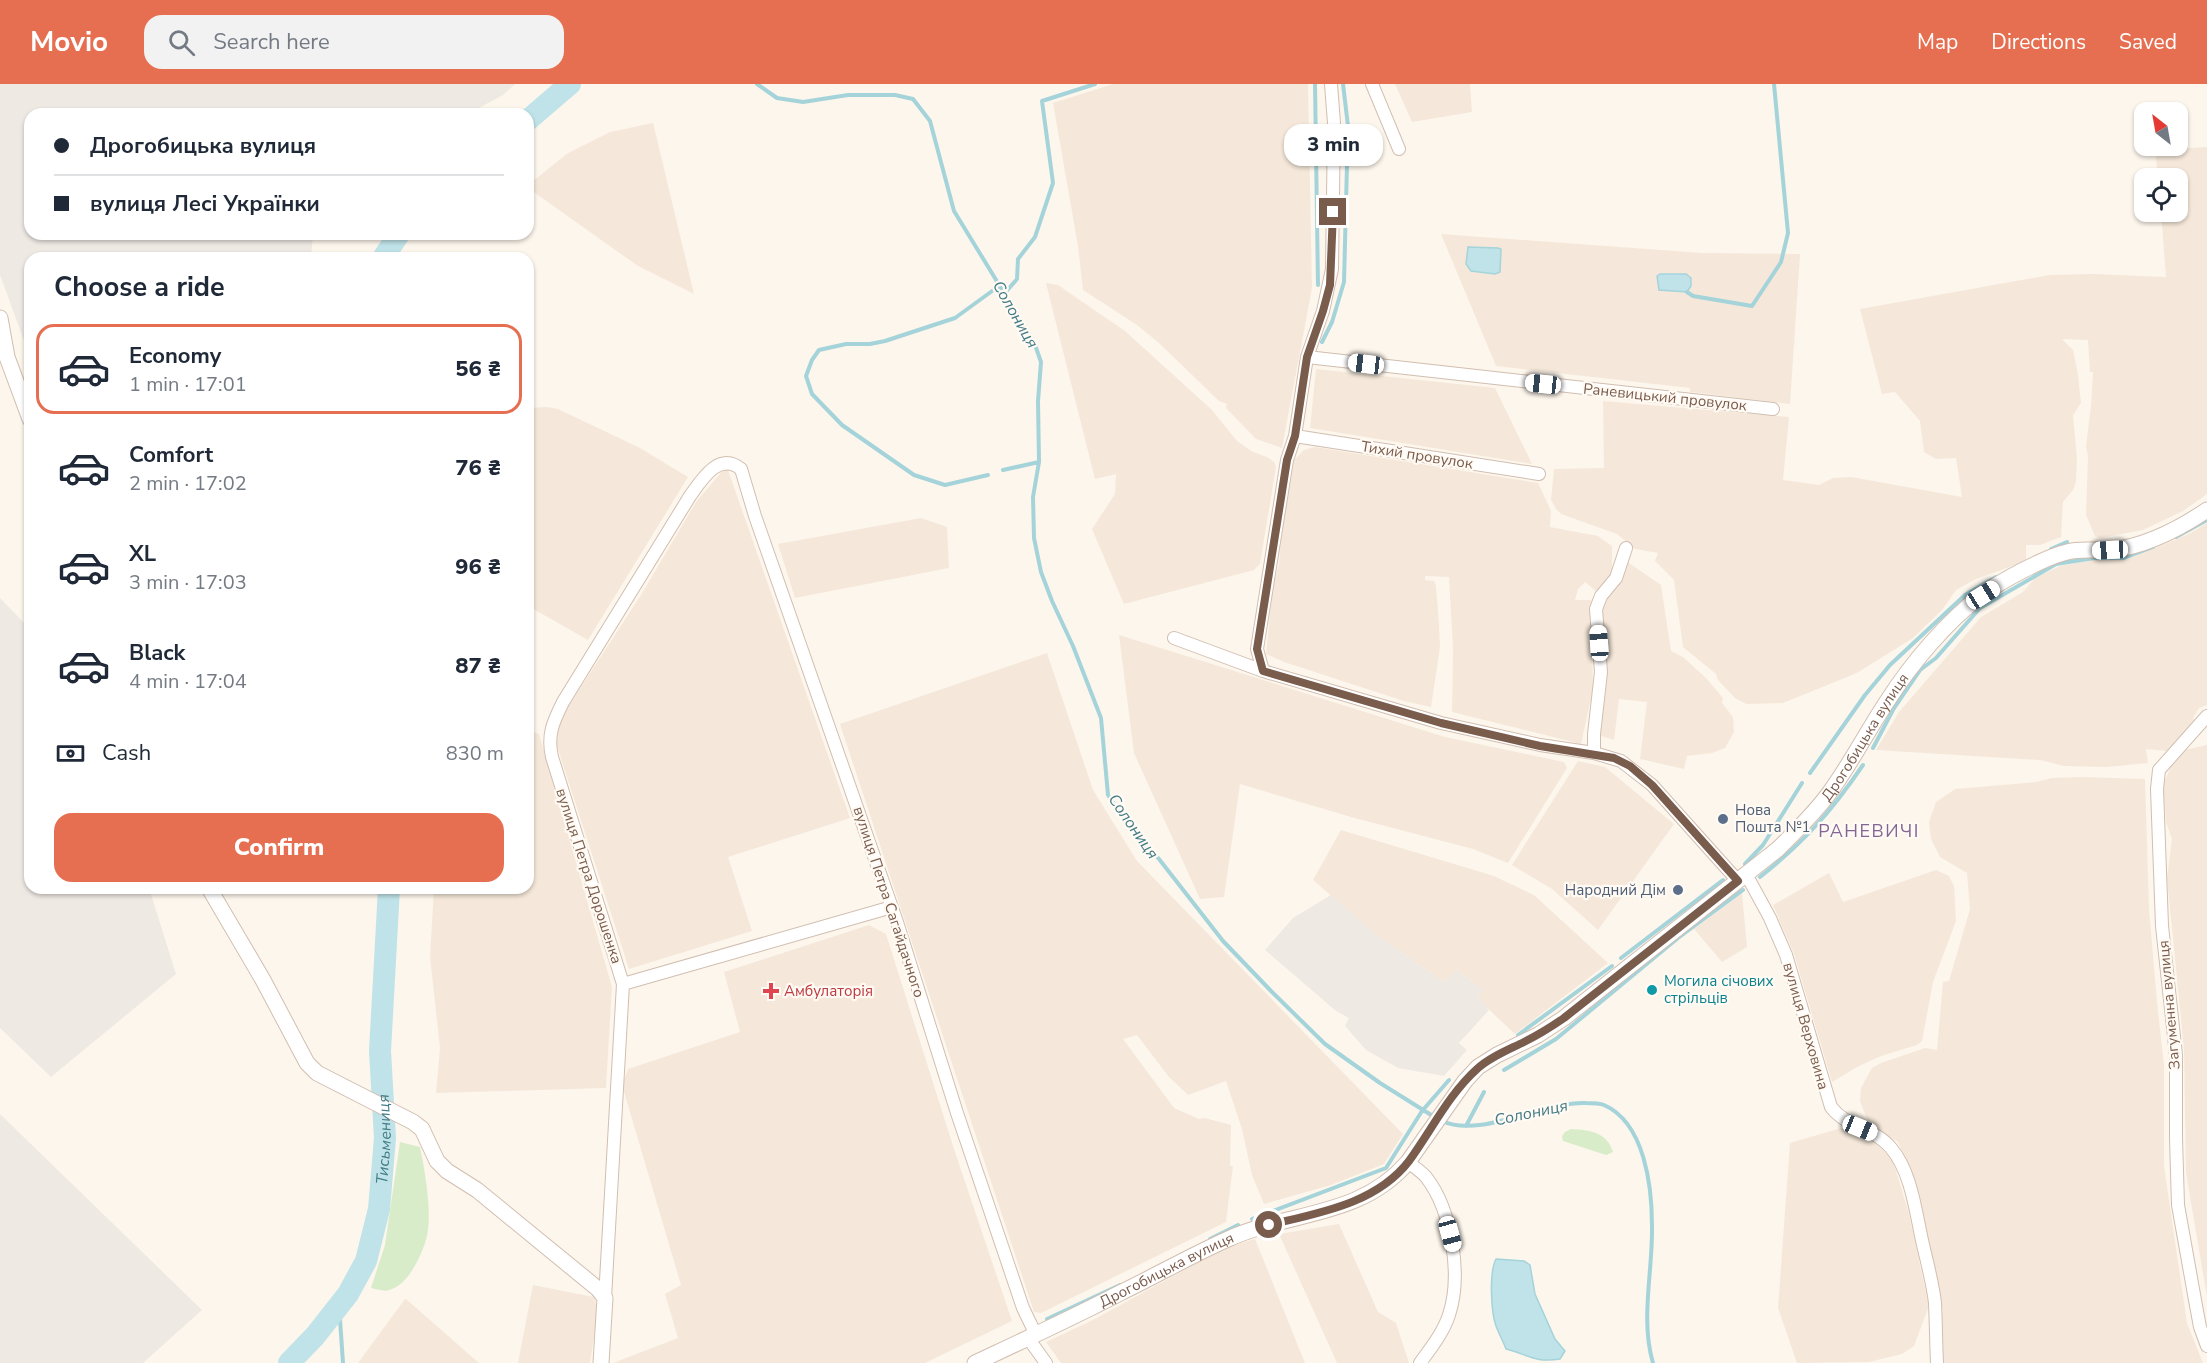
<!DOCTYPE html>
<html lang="en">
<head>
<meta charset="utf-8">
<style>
  body { margin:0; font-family:"Nunito Sans",sans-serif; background:#f2f2f3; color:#1f2937; height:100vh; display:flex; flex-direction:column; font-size:22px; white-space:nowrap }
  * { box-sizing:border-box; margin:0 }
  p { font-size:20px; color:#747a83 }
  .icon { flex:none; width:33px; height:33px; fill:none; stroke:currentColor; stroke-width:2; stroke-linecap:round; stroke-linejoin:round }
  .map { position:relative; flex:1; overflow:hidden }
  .sheet { position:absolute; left:24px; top:168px; width:510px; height:642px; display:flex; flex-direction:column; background:#fff; border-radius:18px; box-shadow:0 2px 4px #0004 }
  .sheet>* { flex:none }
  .top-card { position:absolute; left:24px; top:24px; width:510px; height:132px; border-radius:18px; box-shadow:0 2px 4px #0004; display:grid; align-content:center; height:132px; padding:0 30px; background:#fff }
  .needle { width:39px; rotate:329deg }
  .fabs { position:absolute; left:2134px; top:18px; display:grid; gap:12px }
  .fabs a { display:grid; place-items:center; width:54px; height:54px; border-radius:12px; background:#fff; box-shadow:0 2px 4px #0004; font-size:30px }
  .end { position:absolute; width:27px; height:27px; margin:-14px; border:8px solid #7a5c4d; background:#fff; box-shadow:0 0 0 3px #fff }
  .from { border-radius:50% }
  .bubble { position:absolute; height:42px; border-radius:18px; background:#fff; box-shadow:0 2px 4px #0004; font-size:20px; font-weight:800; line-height:42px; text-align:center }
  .car { position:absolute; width:18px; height:36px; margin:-18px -9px; border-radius:8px; box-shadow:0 0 4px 2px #0007; background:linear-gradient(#fff 24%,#345 0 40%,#fff 0 76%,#345 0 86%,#fff 0) }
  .top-card b { display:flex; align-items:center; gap:21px; height:57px; font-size:22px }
  .top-card b+b { border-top:2px solid #e0e1e3 }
  .top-card i { width:15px; height:15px; background:#1f2937 }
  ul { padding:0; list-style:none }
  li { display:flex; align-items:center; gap:18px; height:90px; margin:0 12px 9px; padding:0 18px; border:3px solid transparent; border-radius:18px }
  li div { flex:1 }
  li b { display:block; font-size:22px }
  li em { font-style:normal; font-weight:800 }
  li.on { border-color:#e76f51 }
  li>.icon { width:54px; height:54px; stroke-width:1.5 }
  h2 { padding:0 30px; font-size:27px; line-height:72px }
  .pay { display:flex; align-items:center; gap:15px; height:66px; padding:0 30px; font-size:22px }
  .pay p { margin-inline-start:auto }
  .cta { display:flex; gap:12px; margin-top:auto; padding:12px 30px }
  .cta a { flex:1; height:69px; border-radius:18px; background:#e76f51; color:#fff; font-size:24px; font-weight:800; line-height:69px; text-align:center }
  header { display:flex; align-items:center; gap:36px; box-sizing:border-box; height:84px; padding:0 30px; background:#e76f51; color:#fff }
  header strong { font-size:28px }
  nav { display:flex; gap:33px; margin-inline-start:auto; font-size:21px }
  .search { width:420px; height:54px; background:#f2f2f3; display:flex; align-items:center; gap:15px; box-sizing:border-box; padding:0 21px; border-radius:18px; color:#747a83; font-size:22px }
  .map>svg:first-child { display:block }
  .residential { fill:#f5e8da }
  .industrial { fill:#efe9e4 }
  .green { fill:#d8ecc9 }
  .water { fill:#bfe3e8; stroke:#a5d3da; stroke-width:1.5 }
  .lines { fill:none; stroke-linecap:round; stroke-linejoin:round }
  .stream { stroke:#a5d3da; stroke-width:4 }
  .river { stroke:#bfe3e8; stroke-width:22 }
  .minor-casing { stroke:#d1beb0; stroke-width:14 }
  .tertiary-casing { stroke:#d1beb0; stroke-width:17 }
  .minor { stroke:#fff; stroke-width:12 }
  .tertiary { stroke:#fff; stroke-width:15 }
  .route { stroke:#7a5c4d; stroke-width:8 }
  .service-dot { fill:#5c6f8a; stroke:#fffaf3; stroke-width:2 }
  .culture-dot { fill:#0f9aa8; stroke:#fffaf3; stroke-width:2 }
  .health-dot { fill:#e0444e; stroke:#fffaf3; stroke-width:2 }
  .labels { text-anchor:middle; stroke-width:4.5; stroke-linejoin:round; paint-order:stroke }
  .street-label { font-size:15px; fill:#7a5c4d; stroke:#fffaf3 }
  .service-label { font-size:15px; fill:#4e5e75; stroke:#fffaf3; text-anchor:start }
  .culture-label { font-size:15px; fill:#0d838f; stroke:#fffaf3; text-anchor:start }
  .health-label { font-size:15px; fill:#be3a42; stroke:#fffaf3; text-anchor:start }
  .water-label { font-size:16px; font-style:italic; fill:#437c86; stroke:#fffaf3 }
  .quarter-label { font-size:18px; letter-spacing:1.5px; fill:#846695; stroke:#fffaf3 }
</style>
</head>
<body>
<header>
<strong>Movio</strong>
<div class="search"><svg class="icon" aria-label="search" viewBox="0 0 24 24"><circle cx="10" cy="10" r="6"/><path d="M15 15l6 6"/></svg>Search here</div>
<nav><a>Map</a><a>Directions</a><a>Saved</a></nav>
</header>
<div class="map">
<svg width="2207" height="1279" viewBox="0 0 2207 1279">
  <rect width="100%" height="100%" fill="#fdf6ec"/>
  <path class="residential" d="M1113 0H1308L1312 204 1282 364 1256 355 1226 324 1227 320 1219 317 1159 259 1137 241 1083 206 1078 162 1053 19Z
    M1395 0H1470L1472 28 1412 38Z
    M653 39 655 47 694 210 638 182 528 104V101L568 69 610 48Z
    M2207 63V410L2183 427 2143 446 2100 454 2095 452 2086 431 2088 372 2086 362 2091 322 2093 288H2090L2088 256 2062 255 2073 266 2078 291 2081 319 2073 331 2077 375 2076 398 2073 406 2063 418 2061 453 2040 461H2026V477L1976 495 1956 506 1942 526 1913 554 1857 589 1783 619 1746 620 1735 614 1718 596 1716 590 1683 563 1674 496 1655 477 1658 469 1635 465 1617 450 1561 430 1556 425 1551 416 1554 385 1604 384 1603 317 1789 333 1783 396 1819 401 1833 394 1851 393 1962 413 1956 374 1936 375 1924 368 1920 337 1895 308 1882 310 1860 225 2050 191 2094 190 2166 193 2161 128H2178V94H2158L2155 66Z
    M1441 150 1702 169 1800 170 1790 320 1690 308V304L1496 282Z
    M1046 199 1058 201 1125 247 1212 326 1237 357 1253 368 1267 373 1274 378 1276 383 1260 480 1254 486 1124 520 1092 445 1115 410 1116 390 1095 395Z
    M1316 285 1495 304 1532 380 1310 344Z
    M547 323 558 325 640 364 688 393 588 556 528 522V324Z
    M1315 363 1538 399 1551 427 1550 443 1598 452 1612 462V493L1597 508 1585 498 1578 505 1575 516H1591L1593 605 1581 660 1452 628 1453 565 1449 493 1425 492V496L1434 497 1436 502 1439 540 1440 563 1431 623 1404 617 1284 578 1266 570 1273 501 1279 481 1282 438 1294 376 1304 366Z
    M724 385 728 386 850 734 728 773 752 847 629 885 555 656 556 647 560 635 641 511 696 418Z
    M921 434 947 443 949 484 795 514 778 460Z
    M2207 439V621L2199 624 2193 634 2195 637 2167 667 2146 665 2148 679 2107 683 2064 682 2040 676 1876 666 1899 628 1981 533 2023 508 2035 494 2060 482 2091 476H2126L2189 450Z
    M1626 477 1661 501 1671 567 1683 573 1706 594 1723 614 1722 619 1733 633 1734 648 1725 664 1712 669 1687 672 1684 685 1640 675 1647 618 1619 615 1614 656 1598 651 1606 570 1602 537 1603 520Z
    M1119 551 1445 653 1564 678 1567 684 1508 779 1473 765 1351 733 1240 700 1224 813 1200 815 1134 669Z
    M1047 569 1093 706 1137 777 1403 1050 1384 1080 1331 1101 1264 1120 1252 1091 1242 1045 1226 997 1188 1011 1169 993 1137 951 1123 955 1174 1024 1199 1035 1205 1034 1231 1041 1230 1082H1233L1226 1138 1041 1229 1034 1228 840 640Z
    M528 646 539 650 612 903 606 1004 436 1009 440 964 430 873 434 804H528Z
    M2207 661V1213L2186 1089 2184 966 2167 794 2172 755 2166 738 2163 701 2172 680 2184 666Z
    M1578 677 1605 683 1674 740 1598 846 1552 805 1512 781Z
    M2083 693 2145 695 2149 825 2157 918 2164 981V1082L2187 1239 2203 1279H1940L1939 1229 1943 1227 1916 1103 1898 1058 1872 1041 1867 1035 1860 1017 1861 1004 1872 984 1881 979 1925 964 1937 966 1943 898 1949 897 1970 825 1967 789 1940 773 1931 755 1929 738 1936 718 1955 705 2036 698 2052 694Z
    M1341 746 1494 792 1534 811 1608 879 1515 950 1482 919 1478 912 1483 906 1457 886 1444 898 1378 852 1313 796Z
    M1936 786 1949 792 1954 802 1956 837 1933 898 1922 957 1917 961 1881 972 1857 983 1832 998 1794 870 1773 821 1829 789 1843 818Z
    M1742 809 1747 863 1722 878 1694 845Z
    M869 841 886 850 954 1065 1012 1237 925 1279H613L678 1254 665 1210 681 1201 622 1001 628 985 740 948 724 888Z
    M1841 1044 1870 1052 1893 1077 1909 1130 1929 1222 1914 1262 1902 1270 1869 1278 1797 1279 1778 1224 1790 1059Z
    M1339 1140 1378 1228 1396 1239 1409 1279H1337L1279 1150Z
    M1255 1155 1305 1279H1061L1046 1258 1093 1236 1195 1180 1234 1161Z
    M533 1201 594 1213 598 1228 590 1279H518Z
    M405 1215H406L479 1279H358Z"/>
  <path class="industrial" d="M0 0H515L503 11 468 30H30V150H313L311 174H30V273L0 191Z
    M0 514 30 545V804H149L176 890 51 993 0 944Z
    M1331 811 1378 852 1444 898 1457 886 1483 906 1478 913 1489 926 1459 959 1467 966 1444 992 1398 984 1366 966 1345 942 1349 934 1336 927 1265 866 1293 834Z
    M0 1030 202 1226 143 1279H0Z"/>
  <path class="green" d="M1571 1045C1590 1046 1607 1048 1613 1068L1606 1071 1563 1057 1562 1052 1565 1048Z
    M400 1058 420 1063C425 1087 431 1122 428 1146 426 1164 409 1202 389 1206 384 1208 376 1205 371 1204L385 1161Z"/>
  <path class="water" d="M1468 163 1498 164 1501 165 1500 188 1495 190 1471 187 1466 180Z
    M1660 190H1686L1691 194V202L1687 208 1659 206 1657 192Z
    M1496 1175 1524 1177 1530 1181 1535 1210 1555 1255 1565 1267 1560 1275C1535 1279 1529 1271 1506 1265 1503 1257 1499 1250 1496 1242 1491 1228 1489 1188 1496 1175Z"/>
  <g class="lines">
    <path class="stream" d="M757 0 777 14 803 18 848 11H895L913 15 930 37 954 127 1034 258 1041 278 1038 317 1039 378 1033 413 1034 454 1041 488 1052 517 1073 562 1101 634 1108 711 1128 741 1159 775 1223 857 1272 908 1325 960 1380 999 1436 1034
      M1315 0 1318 201
      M1687 208 1693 212 1752 222 1781 178 1788 149 1774 0
      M1004 210 1017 195 1018 175 1035 153 1053 99 1042 17 1095 0
      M1322 258 1332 238 1344 198 1348 42 1343 0
      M1003 386 1039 378
      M988 391 945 401 914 391 842 341 812 310 806 292 812 276 819 266 846 260H870L885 257 955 234 999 202
      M2176 453 2207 436
      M2051 465 2067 458
      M1873 664 1894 624 1920 586 1936 574 1980 524 2056 480 2094 474H2124L2153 463
      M1810 689 1865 611 1890 581 1965 511 1996 493
      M1745 780 1763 761 1802 699
      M1760 793C1804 758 1831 728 1863 681
      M1621 874 1723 796
      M1518 951 1612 882
      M1504 986 1556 955 1678 854 1743 806
      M1442 1037C1480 1055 1545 1017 1586 1019 1592 1019 1599 1019 1604 1021 1645 1039 1652 1103 1652 1142 1653 1187 1640 1235 1653 1279
      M1466 1042 1484 1008
      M1252 1135 1386 1084 1422 1027 1449 996
      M1210 1155 1238 1141
      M339 1221 343 1279
      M1047 1235 1120 1201"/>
    <g class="river">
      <path d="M528 36 570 0"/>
      <path d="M383 174 399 150"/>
      <path id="s1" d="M289 1279 315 1252 348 1210 366 1177 379 1125 385 1054 380 967 389 804"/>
    </g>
    <g class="minor-casing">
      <path id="minor" d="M1372 0 1399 65
        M1307 273 1773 325
        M1295 352 1539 390
        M1174 554 1263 587 1441 639 1540 661 1594 669 1621 677 1652 701 1738 797
        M1263 587 1257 565 1287 376 1295 352 1307 273 1323 227 1332 185 1334 39 1331 0
        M2207 632 2159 686 2157 705 2162 842 2176 971V1054L2178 1121 2195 1216 2200 1243 2207 1262
        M1594 669V650L1601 588 1596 525 1601 512 1616 494 1626 464
        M1746 790 1770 834 1786 871 1831 1023C1847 1044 1875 1044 1891 1064 1913 1090 1916 1133 1924 1165 1928 1182 1933 1201 1935 1219 1936 1239 1936 1259 1937 1279
        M623 900 892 823
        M1408 1078C1414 1083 1421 1087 1426 1093 1452 1126 1462 1192 1449 1231 1443 1249 1431 1264 1420 1279
        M605 1214 623 900 552 673C547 651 553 638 563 618L690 412C702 395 719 367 741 385L755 432 897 838 957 1029 1023 1224 1036 1251
        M1028 1254 1046 1279"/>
    </g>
    <g class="tertiary-casing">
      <g id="tertiary">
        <path d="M0 234 7 273 30 335"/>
        <path d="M209 804 263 896 307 979 317 989 413 1038 422 1045 437 1077 447 1087 477 1106 598 1205 605 1214 601 1279"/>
        <path id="s2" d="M975 1279C1024 1256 1074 1233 1122 1208 1157 1191 1192 1171 1228 1155 1290 1127 1360 1134 1408 1078L1465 997 1478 983 1497 971 1538 951 1564 934 1778 765C1796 747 1815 729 1830 708 1851 679 1868 646 1888 616 1911 580 1947 537 1982 511 2001 497 2043 474 2067 468 2081 464 2096 467 2112 466 2146 462 2179 445 2207 426"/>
      </g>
    </g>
    <use href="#minor" class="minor"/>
    <use href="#tertiary" class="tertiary"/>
  </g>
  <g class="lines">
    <path class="route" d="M1269 1141C1318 1129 1376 1120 1409 1077 1431 1047 1449 1010 1477 985 1490 973 1508 966 1524 958 1538 951 1551 943 1564 934L1738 797 1652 701 1630 682 1614 674 1540 662 1441 639 1263 587 1257 565 1287 376 1295 352 1307 273 1323 227 1330 201 1333 128"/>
  </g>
  <g class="service-dot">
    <circle cx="1723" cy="735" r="6"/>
    <circle cx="1678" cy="806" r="6"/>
  </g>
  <circle class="culture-dot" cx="1652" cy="906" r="6"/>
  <path class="health-dot" d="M768 898h6v6h6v6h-6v6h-6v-6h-6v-6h6z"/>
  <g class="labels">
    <g class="street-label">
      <text transform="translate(1665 313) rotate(6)" y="5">Раневицький провулок</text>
      <text transform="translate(1417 371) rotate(9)" y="5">Тихий провулок</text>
      <text dy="5" stroke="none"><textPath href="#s2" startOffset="1113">Дрогобицька вулиця</textPath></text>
      <text transform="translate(589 792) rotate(72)" y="5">вулиця Петра Дорошенка</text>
      <text transform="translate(889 818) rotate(72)" y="5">вулиця Петра Сагайдачного</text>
      <text transform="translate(2169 921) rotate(-95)" y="5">Загуменна вулиця</text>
      <text transform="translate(1806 942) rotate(74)" y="5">вулиця Верховина</text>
      <text dy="5" stroke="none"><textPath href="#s2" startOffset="213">Дрогобицька вулиця</textPath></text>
    </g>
    <g class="service-label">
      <text x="1735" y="731">Нова<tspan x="1735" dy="17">Пошта №1</tspan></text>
      <text x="1666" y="811" text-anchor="end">Народний Дім</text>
    </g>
    <g class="culture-label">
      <text x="1664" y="902">Могила січових<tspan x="1664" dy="17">стрільців</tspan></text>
    </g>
    <g class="health-label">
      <text x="784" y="912">Амбулаторія</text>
    </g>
    <g class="water-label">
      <text transform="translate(1016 230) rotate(60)" y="6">Солониця</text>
      <text transform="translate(1134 742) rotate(55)" y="6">Солониця</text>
      <text transform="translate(1531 1028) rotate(-12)" y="6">Солониця</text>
      <text dy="6" stroke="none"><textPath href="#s1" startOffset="252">Тисьмениця</textPath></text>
    </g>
    <g class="quarter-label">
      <text x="1869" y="753">РАНЕВИЧІ</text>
    </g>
  </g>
</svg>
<div class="fabs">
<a><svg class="needle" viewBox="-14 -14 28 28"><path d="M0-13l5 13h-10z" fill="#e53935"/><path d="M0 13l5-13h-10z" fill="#747a83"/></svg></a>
<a><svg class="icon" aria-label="locate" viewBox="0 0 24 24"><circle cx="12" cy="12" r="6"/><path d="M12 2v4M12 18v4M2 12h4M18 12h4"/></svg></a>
</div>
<i class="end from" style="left:1269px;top:1141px"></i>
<i class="end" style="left:1333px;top:128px"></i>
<div class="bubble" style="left:1284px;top:40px;width:99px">3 min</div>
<i class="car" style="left:1366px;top:280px;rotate:277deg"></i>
<i class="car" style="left:1543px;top:300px;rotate:276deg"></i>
<i class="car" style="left:2110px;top:466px;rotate:267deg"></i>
<i class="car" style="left:1983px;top:511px;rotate:58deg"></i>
<i class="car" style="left:1599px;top:559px;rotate:356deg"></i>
<i class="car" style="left:1860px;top:1044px;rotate:112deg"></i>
<i class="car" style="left:1450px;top:1150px;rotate:165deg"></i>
<div class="top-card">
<b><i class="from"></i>Дрогобицька вулиця</b>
<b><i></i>вулиця Лесі Українки</b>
</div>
<section class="sheet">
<h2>Choose a ride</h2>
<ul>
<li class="on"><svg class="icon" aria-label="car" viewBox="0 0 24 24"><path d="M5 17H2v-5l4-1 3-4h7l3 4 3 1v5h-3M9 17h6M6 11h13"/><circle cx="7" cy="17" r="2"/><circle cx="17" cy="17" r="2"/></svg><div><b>Economy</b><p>1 min · 17:01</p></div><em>56 ₴</em></li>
<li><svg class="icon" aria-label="car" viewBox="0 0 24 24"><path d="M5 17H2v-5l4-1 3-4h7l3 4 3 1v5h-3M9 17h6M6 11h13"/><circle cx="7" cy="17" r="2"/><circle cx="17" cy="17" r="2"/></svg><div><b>Comfort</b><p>2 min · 17:02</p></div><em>76 ₴</em></li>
<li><svg class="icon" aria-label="car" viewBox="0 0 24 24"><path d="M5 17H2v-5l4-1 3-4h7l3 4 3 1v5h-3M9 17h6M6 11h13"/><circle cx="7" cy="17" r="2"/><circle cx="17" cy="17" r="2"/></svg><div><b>XL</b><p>3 min · 17:03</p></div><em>96 ₴</em></li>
<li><svg class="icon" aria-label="car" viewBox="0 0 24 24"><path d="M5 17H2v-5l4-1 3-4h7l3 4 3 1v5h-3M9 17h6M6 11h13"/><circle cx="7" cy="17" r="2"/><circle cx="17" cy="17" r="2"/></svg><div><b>Black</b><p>4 min · 17:04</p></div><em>87 ₴</em></li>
</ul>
<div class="pay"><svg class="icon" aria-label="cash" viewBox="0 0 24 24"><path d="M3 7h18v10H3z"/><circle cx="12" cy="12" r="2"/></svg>Cash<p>830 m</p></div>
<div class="cta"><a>Confirm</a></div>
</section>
</div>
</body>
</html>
